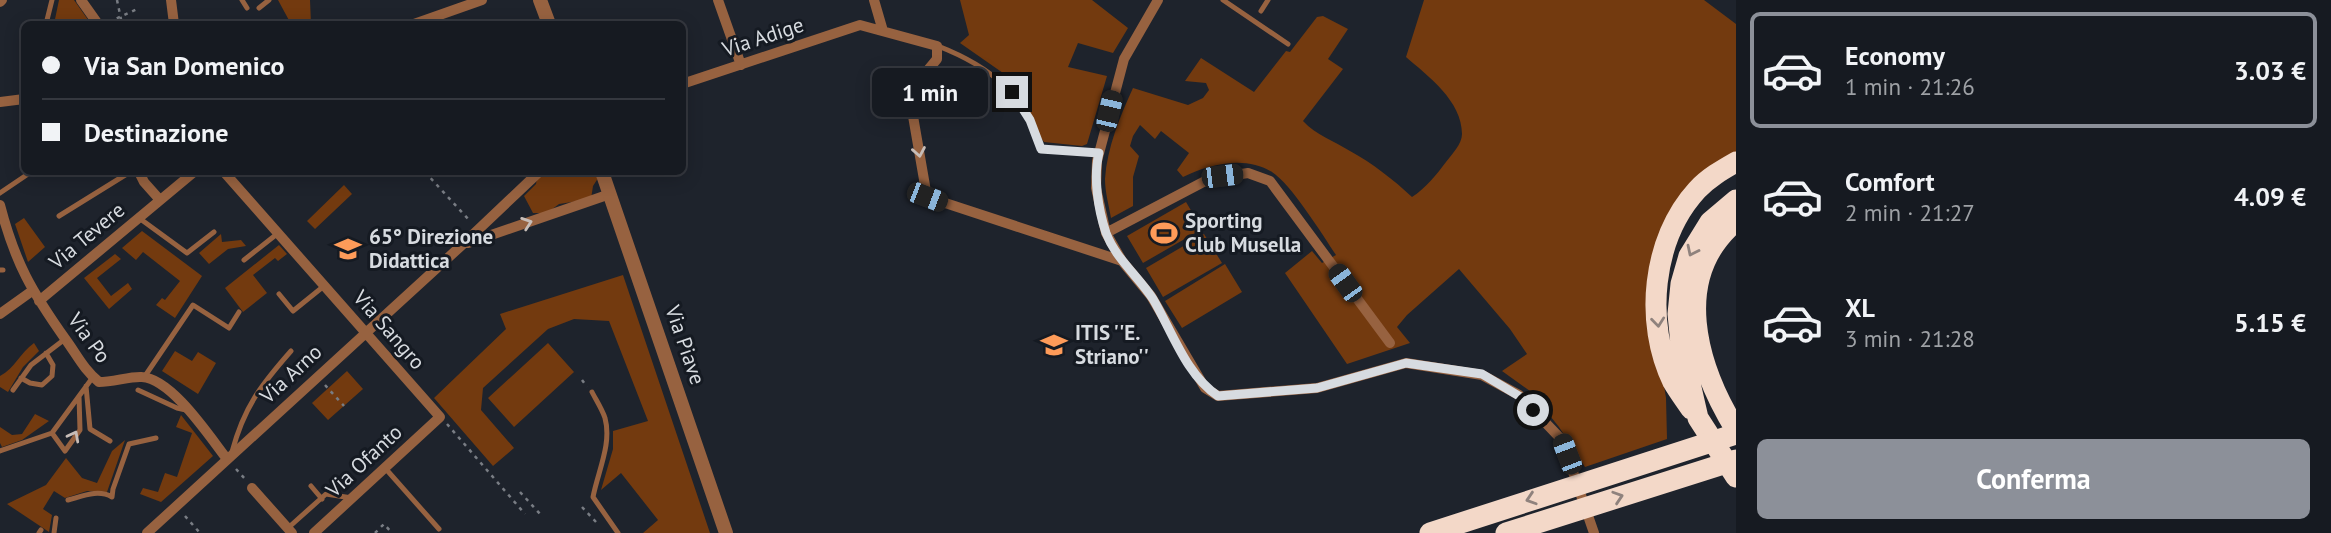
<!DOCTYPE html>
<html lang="it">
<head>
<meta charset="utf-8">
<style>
  body { margin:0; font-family:"PT Sans",sans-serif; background:#23272e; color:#f1f3f6; height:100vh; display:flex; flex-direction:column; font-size:26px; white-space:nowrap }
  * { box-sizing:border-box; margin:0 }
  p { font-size:23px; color:#9ea1a5 }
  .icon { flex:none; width:38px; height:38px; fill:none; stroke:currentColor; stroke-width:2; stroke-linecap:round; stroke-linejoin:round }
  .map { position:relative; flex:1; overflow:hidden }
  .panel { display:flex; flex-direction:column; background:#161a21; width:595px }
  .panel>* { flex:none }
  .hud { position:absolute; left:21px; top:21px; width:665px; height:154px; border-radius:10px; box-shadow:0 4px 18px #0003,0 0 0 2px #35383f; display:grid; align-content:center; height:154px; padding:0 21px; background:#161a21 }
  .end { position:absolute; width:32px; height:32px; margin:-16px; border:9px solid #d7dbe0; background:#111; box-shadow:0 0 0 4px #111 }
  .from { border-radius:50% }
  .bubble { position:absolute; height:49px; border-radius:10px; background:#161a21; box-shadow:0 4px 18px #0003,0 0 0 2px #35383f; font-size:23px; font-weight:700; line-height:49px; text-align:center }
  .car { position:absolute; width:21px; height:42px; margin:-21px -10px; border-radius:9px; box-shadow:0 0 5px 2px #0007; background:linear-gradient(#222 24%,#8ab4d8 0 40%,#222 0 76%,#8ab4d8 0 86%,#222 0) }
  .hud b { display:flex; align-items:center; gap:24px; height:66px; font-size:26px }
  .hud b+b { border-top:2px solid #35383f }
  .hud i { width:18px; height:18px; background:#f1f3f6 }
  ul { padding:12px 0 0; list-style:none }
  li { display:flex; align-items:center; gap:21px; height:116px; margin:0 14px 10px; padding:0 7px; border:4px solid transparent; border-radius:10px }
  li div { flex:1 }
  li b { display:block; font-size:26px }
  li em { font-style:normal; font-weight:700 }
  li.on { border-color:#8c9099 }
  li>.icon { width:63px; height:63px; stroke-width:1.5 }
  .action { display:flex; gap:14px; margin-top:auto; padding:14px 21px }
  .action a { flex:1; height:80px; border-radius:10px; background:#8c9099; color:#fff; font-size:28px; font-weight:700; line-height:80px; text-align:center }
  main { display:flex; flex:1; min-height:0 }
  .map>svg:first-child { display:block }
  .green { fill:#733a0f }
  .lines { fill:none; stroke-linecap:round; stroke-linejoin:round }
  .path { stroke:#797d84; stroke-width:2.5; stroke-dasharray:3.5 5; stroke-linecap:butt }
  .service { stroke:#976240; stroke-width:5 }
  .minor { stroke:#976240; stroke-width:10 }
  .tertiary { stroke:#976240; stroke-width:14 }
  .motorway { stroke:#f3d8c8; stroke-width:21 }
  .motorway-bridge { stroke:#f3d8c8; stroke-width:21 }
  .oneway { stroke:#c7bdb8 }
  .oneway2 { stroke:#8f827d }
  .route { stroke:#d7dbe0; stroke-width:9 }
  .labels { text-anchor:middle; stroke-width:6; stroke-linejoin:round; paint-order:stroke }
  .street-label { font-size:21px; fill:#d7dbe0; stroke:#151a22 }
  .poi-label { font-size:21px; font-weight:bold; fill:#d7dbe0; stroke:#151a22; text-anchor:start }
</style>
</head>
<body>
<main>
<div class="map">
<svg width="1736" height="533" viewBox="0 0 1736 533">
  <rect width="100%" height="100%" fill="#1e232c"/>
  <path class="green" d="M59 0H74L91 24H54Z
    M278 0H310L311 24H291Z
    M960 0H1092L1128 28 1113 53 1078 43 1068 67 1107 76 1087 144 1082 146 1044 142 1041 138 1018 92 1003 73 960 43 969 35Z
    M1424 0H1704L1736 24V157L1659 233 1662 373 1666 398 1667 439 1585 467 1559 427 1530 391 1502 371 1527 354 1510 329 1459 269 1407 315 1397 327 1410 343 1347 364 1285 273 1312 251 1322 263 1336 255C1322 234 1291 184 1272 172 1245 155 1209 164 1183 177L1177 170 1189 153 1161 131 1155 139 1140 125 1133 136 1130 146 1139 156 1133 177V206L1111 218C1109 206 1105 192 1105 179 1107 148 1120 116 1133 88L1188 105 1203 98 1209 90 1206 83 1185 81 1201 58 1254 92 1286 51 1290 52 1317 17 1323 16 1348 29 1328 59 1343 69 1303 121C1316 135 1334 141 1350 151 1372 163 1394 180 1412 197 1425 189 1437 174 1446 162 1452 154 1462 144 1462 134 1462 101 1428 76 1406 57Z
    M538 172H599L600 175 593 186 591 199 559 204 547 213H533L524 196 536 184Z
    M344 185 352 194 315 229 307 221Z
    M1186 202 1202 229 1143 263 1127 236Z
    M24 218 45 247 28 262 15 224Z
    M142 231 202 276 175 318 156 305 162 298 165 300 180 281 143 252 136 260 122 248Z
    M221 234 222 242 241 240 246 246 228 249 209 264 199 253Z
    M1204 234 1222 263 1163 297 1146 268Z
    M279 245 287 254 278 261 275 258 253 275 267 293 243 312 225 288Z
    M115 254 121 259 97 278 111 296 128 283 132 289 109 309 84 278Z
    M1225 264 1242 292 1182 328 1165 301Z
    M623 275 710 533H643L658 520 621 473 601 490 613 449V431L648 421 609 321 574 319 548 329 483 388 481 410 514 448 493 466 434 398 506 329 500 314Z
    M34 343 39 351 23 367 8 392 0 387V376C15 368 20 353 34 343Z
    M548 343 574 372 514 427 488 398Z
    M175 351 192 361 198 352 216 363 198 394 162 371Z
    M347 371 363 389 328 420 312 403Z
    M35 414 49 421 22 440 2 447 0 443V427L12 435 22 434Z
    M181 415 213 456 161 502 140 494 143 488 158 492 165 473 177 477 192 433 176 427Z
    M125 440 107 492 87 491 65 498 54 491 43 509 52 515 49 532 7 504 46 485 66 458 82 478 97 483 112 451Z"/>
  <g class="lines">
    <path class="path" d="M117 0 122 24
      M109 22 137 9
      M425 172 470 221
      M582 380 587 387
      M325 385 344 406
      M447 424 525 514
      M236 469 246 480
      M520 492 541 515
      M582 507 596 522
      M185 516 200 533
      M375 533 384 524 392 533"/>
    <path class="service" d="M242 0 247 8
      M1223 0 1288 44
      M259 8 269 0
      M1261 11 1268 0
      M46 24 52 0
      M938 46C994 68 1021 93 1041 149L1099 153
      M0 193 31 172
      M59 216 130 172
      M139 218 187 253 214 232
      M244 260 277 234
      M0 270H3
      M279 294 293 311 324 286
      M145 376 193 305 229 328 239 312
      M21 378 30 383 42 385 52 376 53 365 46 353
      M86 386 90 429 110 441
      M13 390 31 365 65 339
      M138 390 177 408 186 410
      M592 392C596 400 602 409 605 418 612 444 598 471 593 497L618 533
      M52 433 65 451 80 430 79 396
      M0 451 52 433 93 377
      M232 452C244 407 261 385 291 351
      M385 468 439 529
      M311 486 322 499
      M68 500C83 496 98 489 112 497L113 489 129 444 156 438
      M288 528 326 494 352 498
      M39 533 41 530
      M54 533 56 518"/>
    <path class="minor" d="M81 0 98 24
      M171 0 174 24
      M718 0 741 65
      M874 0 883 31
      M1158 0 1124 59 1097 161 1096 188 1106 233 1122 261 1151 296 1205 388 1218 396 1317 388 1406 363 1482 375 1519 395 1562 440 1594 533
      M0 2 2 0
      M414 24 482 0
      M682 84 860 25 937 46V59L909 93 927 197 1122 261
      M0 102 24 99
      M139 172 144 182 160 200
      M224 172 440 417 314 533
      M0 205C15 263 32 292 66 340 77 355 84 370 99 382 113 382 131 376 142 377 172 379 209 436 227 459
      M1106 233 1209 179 1248 173 1270 181 1390 343
      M468 243 610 194
      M39 301 194 172
      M0 314 32 291
      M252 488 292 533
      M147 533 462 245 539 172"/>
    <path class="tertiary" d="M540 0 549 24
      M602 172 726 533"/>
    <path class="motorway" d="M1736 200 1710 222 1689 256 1681 284 1678 314 1681 344 1698 418 1736 477
      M1736 221C1669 277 1697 367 1736 430
      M1691 409C1685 400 1678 391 1673 382 1644 323 1652 239 1697 190 1708 178 1722 170 1736 162"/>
    <path class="motorway-bridge" d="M1430 533 1736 434
      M1506 533 1736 460"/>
  </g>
  <defs><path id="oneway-chevron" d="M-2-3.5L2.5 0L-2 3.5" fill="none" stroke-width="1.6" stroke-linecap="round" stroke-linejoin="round" transform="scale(1.75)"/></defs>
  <g class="oneway">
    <use href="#oneway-chevron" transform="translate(919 152) rotate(80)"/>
    <use href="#oneway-chevron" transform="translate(527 223) rotate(-19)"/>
    <use href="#oneway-chevron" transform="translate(74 436) rotate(-62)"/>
  </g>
  <g class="oneway2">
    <use href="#oneway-chevron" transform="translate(1692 251) rotate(116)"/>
    <use href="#oneway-chevron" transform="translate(1658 322) rotate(84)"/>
    <use href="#oneway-chevron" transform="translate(1618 497) rotate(-18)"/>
    <use href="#oneway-chevron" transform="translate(1531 499) rotate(162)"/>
  </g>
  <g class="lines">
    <path class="route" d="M1012 92 1030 120 1041 149 1099 153C1093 177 1098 209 1106 233 1116 259 1138 276 1153 299 1172 331 1186 375 1218 396L1317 388 1406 363 1482 374 1519 396 1533 410"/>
  </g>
  <defs>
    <g id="stadium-bare" transform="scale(2.1)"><path d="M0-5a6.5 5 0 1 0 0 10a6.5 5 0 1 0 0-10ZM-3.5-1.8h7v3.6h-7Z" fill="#fe9b59" stroke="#151a22" stroke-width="2.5" paint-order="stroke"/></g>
    <g id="school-bare" transform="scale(2.1)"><path d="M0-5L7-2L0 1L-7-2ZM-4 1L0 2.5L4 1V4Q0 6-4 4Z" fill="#fe9b59" stroke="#151a22" stroke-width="2.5" paint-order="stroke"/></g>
  </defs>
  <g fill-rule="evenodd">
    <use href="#stadium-bare" x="1164" y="233"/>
    <use href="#school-bare" x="348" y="249"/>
    <use href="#school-bare" x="1054" y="345"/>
  </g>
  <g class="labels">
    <g class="street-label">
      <text transform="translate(763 37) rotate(-18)" y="7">Via Adige</text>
      <text transform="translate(87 236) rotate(-40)" y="7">Via Tevere</text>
      <text transform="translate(389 330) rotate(49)" y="7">Via Sangro</text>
      <text transform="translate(89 338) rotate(54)" y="7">Via Po</text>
      <text transform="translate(685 345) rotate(71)" y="7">Via Piave</text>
      <text transform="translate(291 374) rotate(-43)" y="7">Via Arno</text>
      <text transform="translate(364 461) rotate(-43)" y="7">Via Ofanto</text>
    </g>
    <g class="poi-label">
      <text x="1185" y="228">Sporting<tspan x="1185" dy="24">Club Musella</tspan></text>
      <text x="369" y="244">65° Direzione<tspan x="369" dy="24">Didattica</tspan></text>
      <text x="1075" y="340">ITIS ''E.<tspan x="1075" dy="24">Striano''</tspan></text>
    </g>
  </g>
</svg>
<i class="end from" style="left:1533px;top:410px"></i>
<i class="end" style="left:1012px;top:92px"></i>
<div class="bubble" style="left:872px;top:68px;width:116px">1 min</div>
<i class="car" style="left:1109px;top:111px;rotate:13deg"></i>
<i class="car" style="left:1222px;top:176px;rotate:83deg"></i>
<i class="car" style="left:927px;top:197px;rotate:111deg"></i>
<i class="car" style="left:1345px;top:283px;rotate:324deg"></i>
<i class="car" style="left:1567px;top:454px;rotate:339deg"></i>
<div class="hud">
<b><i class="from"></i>Via San Domenico</b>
<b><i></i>Destinazione</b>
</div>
</div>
<section class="panel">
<ul>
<li class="on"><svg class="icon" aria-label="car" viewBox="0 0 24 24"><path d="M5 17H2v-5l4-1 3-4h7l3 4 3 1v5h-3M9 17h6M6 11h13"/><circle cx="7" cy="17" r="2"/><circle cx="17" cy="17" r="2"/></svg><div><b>Economy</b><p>1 min · 21:26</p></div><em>3.03 €</em></li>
<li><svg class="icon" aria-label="car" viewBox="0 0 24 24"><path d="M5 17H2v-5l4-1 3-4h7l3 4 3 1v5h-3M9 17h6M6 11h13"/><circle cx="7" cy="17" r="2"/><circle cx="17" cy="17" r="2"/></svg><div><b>Comfort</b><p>2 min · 21:27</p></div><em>4.09 €</em></li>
<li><svg class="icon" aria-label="car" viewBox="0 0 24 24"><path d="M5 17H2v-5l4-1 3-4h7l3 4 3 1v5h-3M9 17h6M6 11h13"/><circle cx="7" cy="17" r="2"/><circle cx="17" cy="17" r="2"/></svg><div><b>XL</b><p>3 min · 21:28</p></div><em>5.15 €</em></li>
</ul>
<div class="action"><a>Conferma</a></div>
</section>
</main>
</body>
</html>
